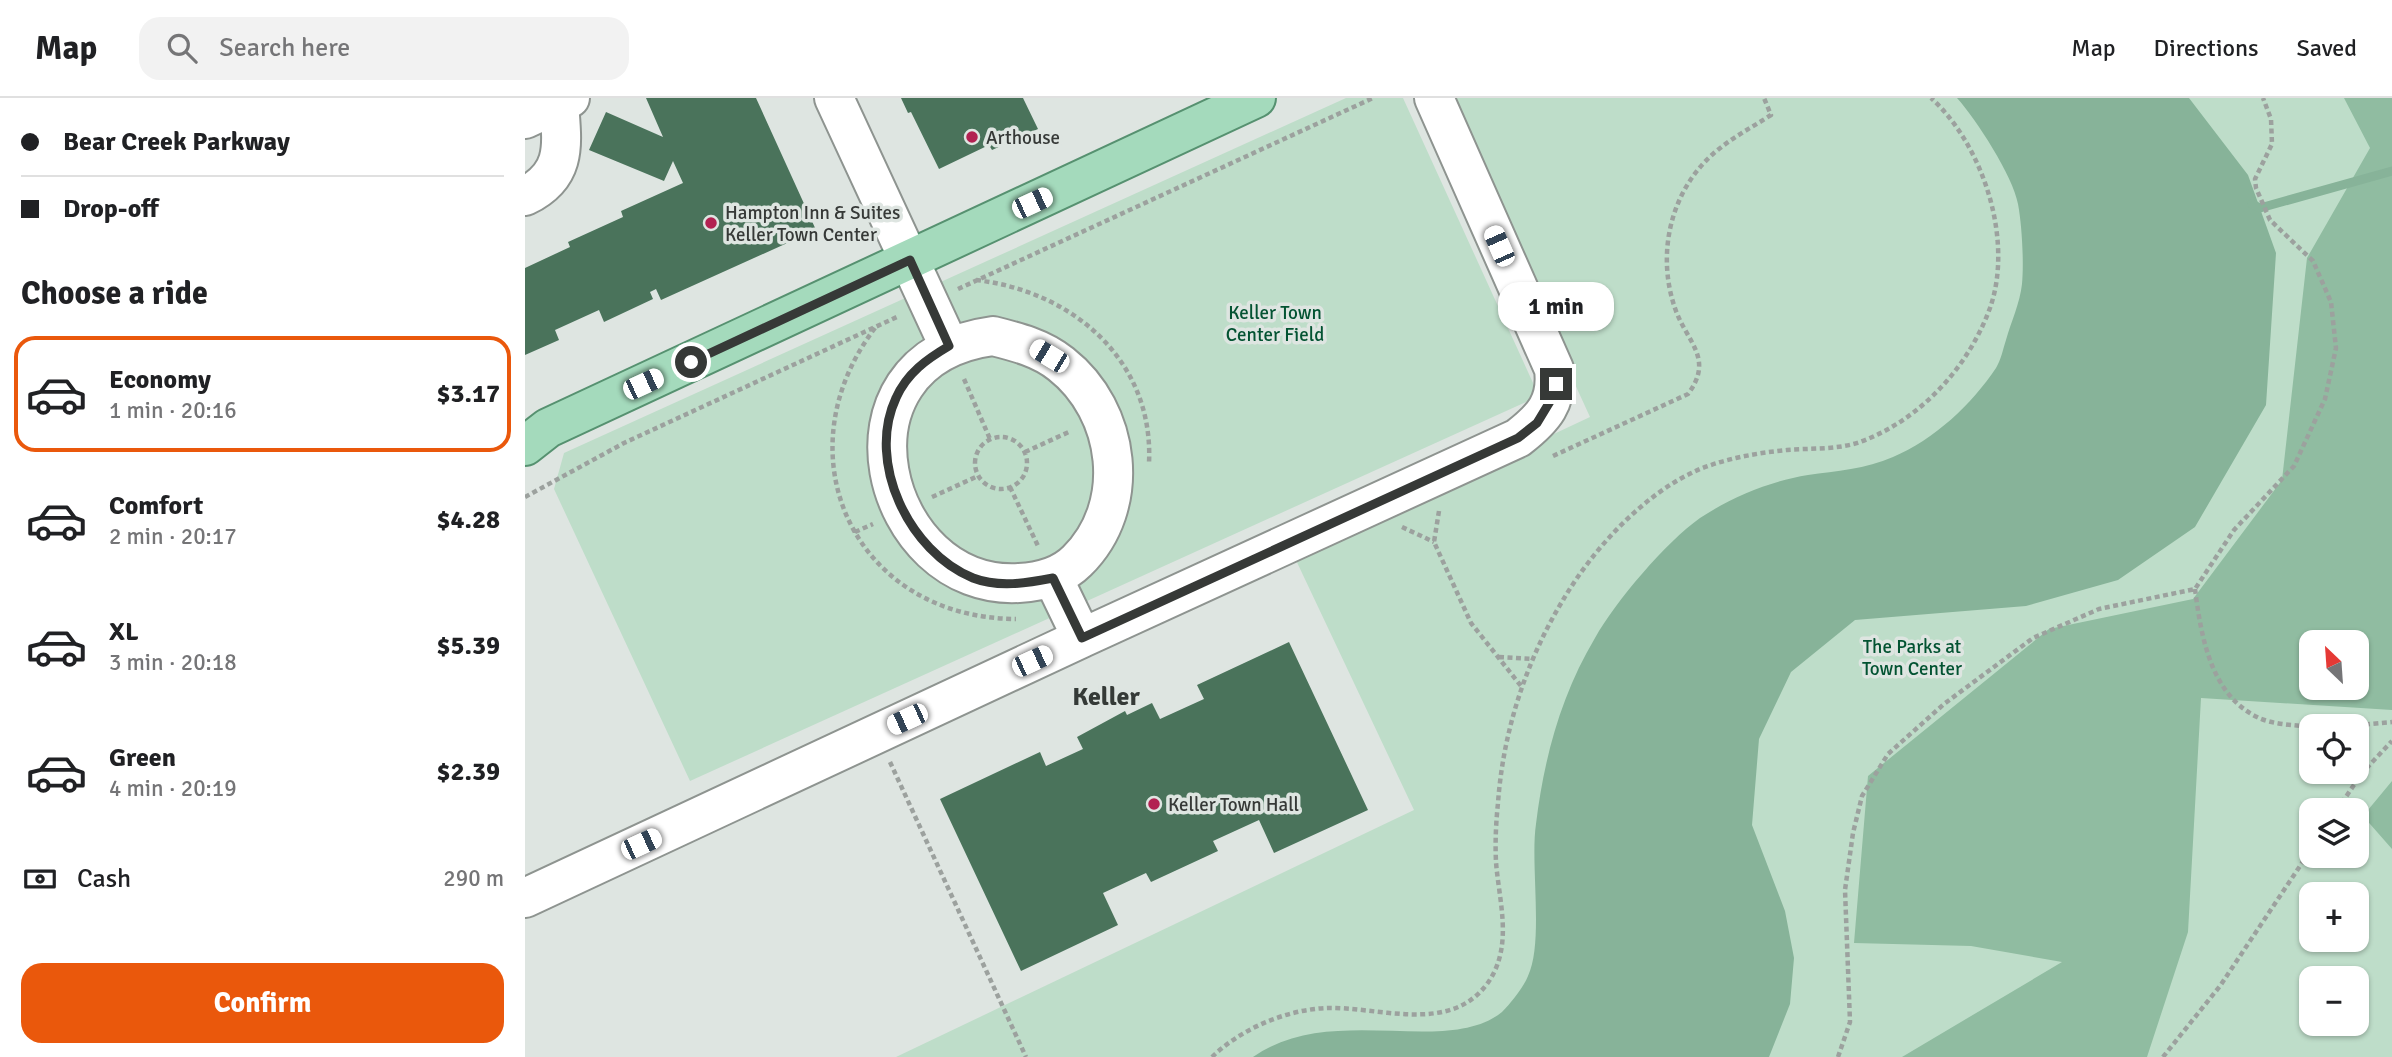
<!DOCTYPE html>
<html lang="en">
<head>
<meta charset="utf-8">
<style>
  body { margin:0; font-family:Signika,sans-serif; background:#f2f2f2; color:#202124; height:100vh; display:flex; flex-direction:column; font-size:26px; white-space:nowrap }
  * { box-sizing:border-box; margin:0 }
  p { font-size:23px; color:#757577 }
  .icon { flex:none; width:38px; height:38px; fill:none; stroke:currentColor; stroke-width:2; stroke-linecap:round; stroke-linejoin:round }
  .map { position:relative; flex:1; overflow:hidden }
  .drawer { display:flex; flex-direction:column; background:#fff; width:525px }
  .drawer>* { flex:none }
  .banner { display:grid; align-content:center; height:154px; padding:0 21px; background:#fff }
  .needle { width:46px; rotate:335deg }
  .tools { position:absolute; left:1774px; top:532px; display:grid; gap:14px }
  .tools a { display:grid; place-items:center; width:70px; height:70px; border-radius:14px; background:#fff; box-shadow:0 2px 5px #0004; font-size:35px }
  .end { position:absolute; width:32px; height:32px; margin:-16px; border:9px solid #363937; background:#fff; box-shadow:0 0 0 4px #fff }
  .from { border-radius:50% }
  .bubble { position:absolute; height:49px; border-radius:21px; background:#fff; box-shadow:0 2px 5px #0004; font-size:23px; font-weight:700; line-height:49px; text-align:center }
  .car { position:absolute; width:21px; height:42px; margin:-21px -10px; border-radius:9px; box-shadow:0 0 5px 2px #0007; background:linear-gradient(#fff 24%,#345 0 40%,#fff 0 76%,#345 0 86%,#fff 0) }
  .banner b { display:flex; align-items:center; gap:24px; height:66px; font-size:26px }
  .banner b+b { border-top:2px solid #e0e0e0 }
  .banner i { width:18px; height:18px; background:#202124 }
  ul { padding:0; list-style:none }
  li { display:flex; align-items:center; gap:21px; height:116px; margin:0 14px 10px; padding:0 7px; border:4px solid transparent; border-radius:21px }
  li div { flex:1 }
  li b { display:block; font-size:26px }
  li em { font-style:normal; font-weight:700 }
  li.active { border-color:#ea580c }
  li>.icon { width:63px; height:63px; stroke-width:1.5 }
  h2 { padding:0 21px; font-size:32px; line-height:84px }
  .pay { display:flex; align-items:center; gap:18px; height:77px; padding:0 21px; font-size:26px }
  .pay p { margin-inline-start:auto }
  .primary-button { display:flex; gap:14px; margin-top:auto; padding:14px 21px }
  .primary-button a { flex:1; height:80px; border-radius:21px; background:#ea580c; color:#fff; font-size:28px; font-weight:700; line-height:80px; text-align:center }
  header { display:flex; align-items:center; gap:42px; box-sizing:border-box; height:98px; padding:0 35px; background:#fff; border-bottom:2px solid #e0e0e0 }
  header strong { font-size:33px }
  nav { display:flex; gap:38px; margin-inline-start:auto; font-size:24px }
  .search { width:490px; height:63px; background:#f2f2f2; display:flex; align-items:center; gap:18px; box-sizing:border-box; padding:0 24px; border-radius:21px; color:#757577; font-size:26px }
  main { display:flex; flex:1; min-height:0 }
  .map>svg:first-child { display:block }
  .green { fill:#beddc9; fill-rule:evenodd }
  .forest { fill:#90bca1; fill-rule:evenodd }
  .water { fill:#87b399 }
  .lines { fill:none; stroke-linecap:round; stroke-linejoin:round }
  .stream { stroke:#87b399; stroke-width:9 }
  .building { fill:#4a735b }
  .minor-casing { stroke:#8e9490; stroke-width:42 }
  .major-casing { stroke:#569170; stroke-width:42 }
  .path { stroke:#9ca19e; stroke-width:4.5; stroke-dasharray:5 3.5; stroke-linecap:butt }
  .minor { stroke:#fff; stroke-width:38 }
  .major { stroke:#a4dabc; stroke-width:38 }
  .route { stroke:#363937; stroke-width:9 }
  .poi-dot { fill:#b22151; stroke:#dee5e1; stroke-width:2.5 }
  .labels { text-anchor:middle; stroke-width:7; stroke-linejoin:round; paint-order:stroke }
  .poi-label { font-size:19px; fill:#363937; stroke:#dee5e1; text-anchor:start }
  .park-label { font-size:19px; fill:#035332; stroke:#dee5e1 }
  .district-label { font-size:26px; font-weight:bold; fill:#353a37; stroke:#dee5e1 }
</style>
</head>
<body>
<header>
<strong>Map</strong>
<div class="search"><svg class="icon" aria-label="search" viewBox="0 0 24 24"><circle cx="10" cy="10" r="6"/><path d="M15 15l6 6"/></svg>Search here</div>
<nav><a>Map</a><a>Directions</a><a>Saved</a></nav>
</header>
<main>
<section class="drawer">
<div class="banner">
<b><i class="from"></i>Bear Creek Parkway</b>
<b><i></i>Drop-off</b>
</div>
<h2>Choose a ride</h2>
<ul>
<li class="active"><svg class="icon" aria-label="car" viewBox="0 0 24 24"><path d="M5 17H2v-5l4-1 3-4h7l3 4 3 1v5h-3M9 17h6M6 11h13"/><circle cx="7" cy="17" r="2"/><circle cx="17" cy="17" r="2"/></svg><div><b>Economy</b><p>1 min · 20:16</p></div><em>$3.17</em></li>
<li><svg class="icon" aria-label="car" viewBox="0 0 24 24"><path d="M5 17H2v-5l4-1 3-4h7l3 4 3 1v5h-3M9 17h6M6 11h13"/><circle cx="7" cy="17" r="2"/><circle cx="17" cy="17" r="2"/></svg><div><b>Comfort</b><p>2 min · 20:17</p></div><em>$4.28</em></li>
<li><svg class="icon" aria-label="car" viewBox="0 0 24 24"><path d="M5 17H2v-5l4-1 3-4h7l3 4 3 1v5h-3M9 17h6M6 11h13"/><circle cx="7" cy="17" r="2"/><circle cx="17" cy="17" r="2"/></svg><div><b>XL</b><p>3 min · 20:18</p></div><em>$5.39</em></li>
<li><svg class="icon" aria-label="car" viewBox="0 0 24 24"><path d="M5 17H2v-5l4-1 3-4h7l3 4 3 1v5h-3M9 17h6M6 11h13"/><circle cx="7" cy="17" r="2"/><circle cx="17" cy="17" r="2"/></svg><div><b>Green</b><p>4 min · 20:19</p></div><em>$2.39</em></li>
</ul>
<div class="pay"><svg class="icon" aria-label="cash" viewBox="0 0 24 24"><path d="M3 7h18v10H3z"/><circle cx="12" cy="12" r="2"/></svg>Cash<p>290 m</p></div>
<div class="primary-button"><a>Confirm</a></div>
</section>
<div class="map">
<svg width="1867" height="959" viewBox="0 0 1867 959">
  <rect width="100%" height="100%" fill="#dee5e1"/>
  <path class="green" d="M821 0H878L1014 298 165 683 29 391 39 355Z
    M919 0H1867V959H371L889 712 769 458 1065 319ZM1787 544H1832V590H1787ZM1787 628H1832V674H1787ZM1787 712H1832V758H1787ZM1787 796H1832V842H1787ZM1787 880H1832V926H1787Z"/>
  <path class="forest" d="M1819 0H1867V612L1676 600 1663 834 1622 959H1377L1537 864 1446 848 1329 845 1343 678 1524 531 1668 501 1757 382 1782 160 1845 50ZM1787 544H1832V590H1787Z
    M1867 683V751L1838 718Z"/>
  <path class="water" d="M1432 0H1664L1723 77 1751 155 1741 307 1670 429 1593 482 1501 508 1330 522 1266 574 1234 641 1227 727 1260 813 1269 860 1265 906 1244 959H728C806 904 921 959 977 914 986 905 998 890 1003 878 1019 844 1005 766 1011 726 1019 660 1036 597 1070 540 1091 503 1141 444 1175 420 1207 399 1245 383 1283 377 1311 373 1341 371 1368 359 1409 342 1447 306 1471 270 1476 262 1478 251 1481 242 1486 224 1495 205 1497 186 1499 165 1497 127 1493 106 1488 78 1451 21 1432 0Z"/>
  <g class="lines">
    <path class="stream" d="M1727 106 1735 110 1867 73"/>
  </g>
  <path class="building" d="M121 0H231L291 132 136 202 131 191 125 194 128 201 79 224 74 212 30 232 34 242 0 257V170L45 149 43 144 98 119 96 113 158 85 148 63 139 83 64 52 81 14 138 39Z
    M376 0H498L513 31 467 52 464 47 414 71 386 14 383 15Z
    M764 544 843 712 749 755 734 722 688 743 693 753 626 784 621 775 578 795 593 827 496 873 415 701 515 654 521 668 558 651 552 639 600 613 602 617 627 605 635 621 679 601 672 587Z"/>
  <g class="lines">
    <g class="minor-casing">
      <path id="minor" d="M309 0 424 248
        M0 21 45 0
        M0 98C43 77 37 46 34 5
        M468 238C492 244 516 250 536 266 596 313 608 408 552 463 537 478 515 484 494 485 355 493 296 261 468 238Z
        M557 540 993 340C1019 320 1033 304 1029 271L909 0
        M0 800 557 540 528 480"/>
    </g>
    <g class="major-casing">
      <path id="major" d="M0 348 23 330 731 0"/>
    </g>
    <path class="path" d="M451 182C547 193 629 262 624 365
      M433 191 848 0
      M350 230C254 356 329 520 491 521
      M439 281 465 341
      M450 365a26 26 0 1 1 52 0a26 26 0 1 1-52 0Z
      M500 354 546 333
      M1028 358 1163 296C1189 261 1163 245 1151 213 1131 159 1144 95 1188 56 1206 40 1226 30 1246 17L1239 0
      M485 389 513 448
      M0 399 99 345 374 218
      M407 399 453 378
      M914 413 909 444 946 525 996 588
      M877 429 909 444
      M330 434 348 426
      M1670 491C1676 537 1685 596 1732 619 1748 627 1770 627 1787 629
      M974 559 1008 561
      M1823 628 1867 624
      M365 664 501 959
      M1812 712 1837 675 1867 643
      M687 959C716 931 760 912 801 910 852 908 924 937 962 886 989 849 974 804 971 764 970 744 971 724 973 705 978 634 1001 563 1038 502 1068 451 1119 395 1175 371 1203 360 1232 355 1262 352 1285 350 1312 352 1335 344 1395 322 1443 270 1465 210 1489 142 1458 47 1406 0
      M1313 959 1325 924 1320 792 1328 735 1337 698 1363 656 1419 606 1508 540 1574 511 1670 491 1709 432 1769 368 1800 301 1811 250 1806 204 1788 163 1745 122 1731 90 1730 81 1747 46 1746 21 1738 0
      M1638 959 1695 888 1787 750"/>
    <use href="#minor" class="minor"/>
    <use href="#major" class="major"/>
  </g>
  <g class="lines">
    <path class="route" d="M166 264 385 162 424 248C402 261 382 275 371 300 341 364 384 454 448 480 474 490 502 485 528 480L557 540 993 340 1012 325 1032 292 1031 286"/>
  </g>
  <g class="poi-dot">
    <circle cx="447" cy="39" r="7"/>
    <circle cx="186" cy="125" r="7"/>
    <circle cx="629" cy="706" r="7"/>
  </g>
  <g class="labels">
    <g class="poi-label">
      <text x="461" y="46">Arthouse</text>
      <text x="200" y="121">Hampton Inn &amp; Suites<tspan x="200" dy="22">Keller Town Center</tspan></text>
      <text x="643" y="713">Keller Town Hall</text>
    </g>
    <g class="park-label">
      <text x="750" y="221">Keller Town<tspan x="750" dy="22">Center Field</tspan></text>
      <text x="1387" y="555">The Parks at<tspan x="1387" dy="22">Town Center</tspan></text>
    </g>
    <g class="district-label">
      <text x="581" y="607">Keller</text>
    </g>
  </g>
</svg>
<div class="tools">
<a><svg class="needle" viewBox="-14 -14 28 28"><path d="M0-13l5 13h-10z" fill="#e53935"/><path d="M0 13l5-13h-10z" fill="#757577"/></svg></a>
<a><svg class="icon" aria-label="locate" viewBox="0 0 24 24"><circle cx="12" cy="12" r="6"/><path d="M12 2v4M12 18v4M2 12h4M18 12h4"/></svg></a>
<a><svg class="icon" aria-label="layers" viewBox="0 0 24 24"><path d="M12 4l9 5-9 5-9-5zM3 14l9 5 9-5"/></svg></a>
<a>+</a>
<a>−</a>
</div>
<i class="end from" style="left:166px;top:264px"></i>
<i class="end" style="left:1031px;top:286px"></i>
<div class="bubble" style="left:973px;top:184px;width:116px">1 min</div>
<i class="car" style="left:507px;top:105px;rotate:65deg"></i>
<i class="car" style="left:974px;top:148px;rotate:336deg"></i>
<i class="car" style="left:524px;top:258px;rotate:301deg"></i>
<i class="car" style="left:118px;top:286px;rotate:65deg"></i>
<i class="car" style="left:507px;top:563px;rotate:65deg"></i>
<i class="car" style="left:382px;top:621px;rotate:245deg"></i>
<i class="car" style="left:116px;top:746px;rotate:65deg"></i>
</div>
</main>
</body>
</html>
